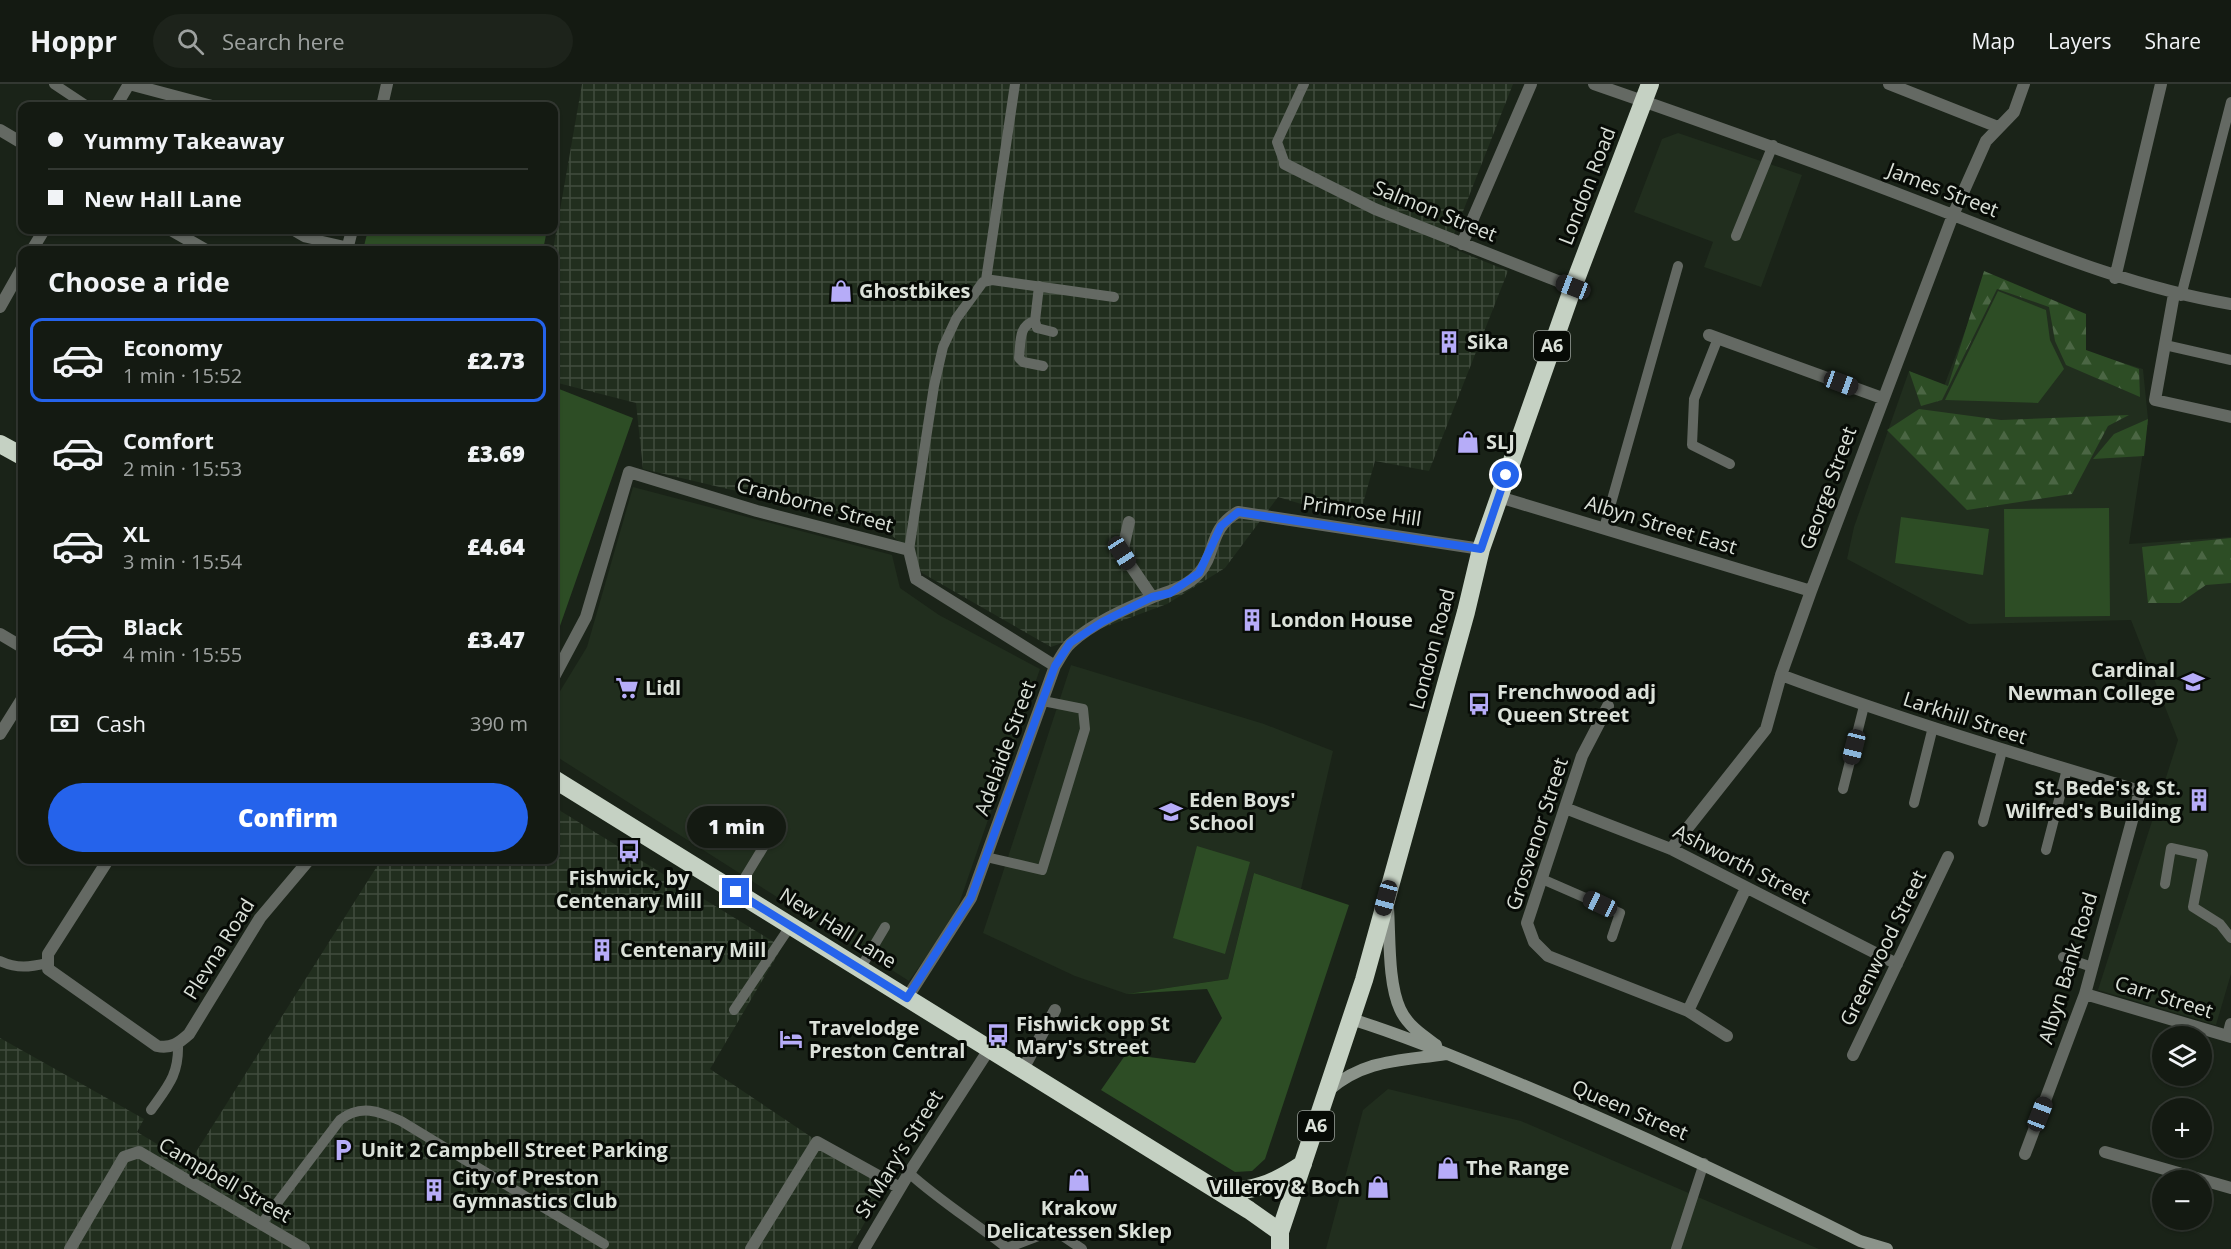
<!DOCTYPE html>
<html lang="en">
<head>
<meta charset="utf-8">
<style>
  body { margin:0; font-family:"Open Sans",sans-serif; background:#1d231b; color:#f1f3f6; height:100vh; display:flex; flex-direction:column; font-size:22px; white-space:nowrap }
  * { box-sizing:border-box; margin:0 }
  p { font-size:20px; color:#9da19f }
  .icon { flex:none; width:33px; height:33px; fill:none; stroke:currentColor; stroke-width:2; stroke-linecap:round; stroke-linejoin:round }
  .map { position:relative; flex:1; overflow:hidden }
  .panel { position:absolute; left:18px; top:162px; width:540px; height:618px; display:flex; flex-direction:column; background:#141a12; border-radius:12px; box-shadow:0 2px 4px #0004,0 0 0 2px #333832 }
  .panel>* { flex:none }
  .banner { position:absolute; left:18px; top:18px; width:540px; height:132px; border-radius:12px; box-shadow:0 2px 4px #0004,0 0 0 2px #333832; display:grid; align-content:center; height:132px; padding:0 30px; background:#141a12 }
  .buttons { position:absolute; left:2152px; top:942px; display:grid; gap:12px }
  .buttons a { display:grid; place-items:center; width:60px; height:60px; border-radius:50%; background:#141a12; box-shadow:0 2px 4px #0004,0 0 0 2px #333832; font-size:30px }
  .end { position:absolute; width:27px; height:27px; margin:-14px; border:8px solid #2563eb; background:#fff; box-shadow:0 0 0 3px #fff }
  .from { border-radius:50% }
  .bubble { position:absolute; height:42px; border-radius:21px; background:#141a12; box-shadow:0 2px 4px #0004,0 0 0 2px #333832; font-size:20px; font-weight:800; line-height:42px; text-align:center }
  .car { position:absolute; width:18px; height:36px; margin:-18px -9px; border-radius:8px; box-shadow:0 0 4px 2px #0007; background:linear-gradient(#222 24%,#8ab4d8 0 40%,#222 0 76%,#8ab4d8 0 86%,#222 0) }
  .banner b { display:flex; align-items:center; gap:21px; height:57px; font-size:22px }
  .banner b+b { border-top:2px solid #333832 }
  .banner i { width:15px; height:15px; background:#f1f3f6 }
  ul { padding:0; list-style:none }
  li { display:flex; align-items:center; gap:18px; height:84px; margin:0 12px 9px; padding:0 18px; border:3px solid transparent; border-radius:12px }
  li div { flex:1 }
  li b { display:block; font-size:22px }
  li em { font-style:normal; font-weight:800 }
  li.on { border-color:#2563eb }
  li>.icon { width:54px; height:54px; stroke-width:1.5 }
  h2 { padding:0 30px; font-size:27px; line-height:72px }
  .pay { display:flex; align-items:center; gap:15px; height:66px; padding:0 30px; font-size:22px }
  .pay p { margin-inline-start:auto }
  .primary-button { display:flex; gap:12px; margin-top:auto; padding:12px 30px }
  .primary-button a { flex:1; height:69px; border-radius:36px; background:#2563eb; color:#fff; font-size:24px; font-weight:800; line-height:69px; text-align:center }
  header { display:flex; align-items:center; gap:36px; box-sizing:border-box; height:84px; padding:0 30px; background:#141a12; border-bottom:2px solid #333832 }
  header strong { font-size:28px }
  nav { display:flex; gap:33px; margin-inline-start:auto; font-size:21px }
  .search { width:420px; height:54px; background:#1d231b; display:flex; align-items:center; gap:15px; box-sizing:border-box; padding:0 21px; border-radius:33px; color:#9da19f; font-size:22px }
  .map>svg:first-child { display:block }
  .built { fill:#212e1e }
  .industrial { fill:url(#industrial-grid) }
  .forest { fill:url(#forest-firs) }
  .park { fill:#2d4d25 }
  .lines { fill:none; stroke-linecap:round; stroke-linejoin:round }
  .lane { stroke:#646963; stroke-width:10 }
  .street { stroke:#646963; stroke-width:12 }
  .secondary { stroke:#8b938a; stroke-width:12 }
  .highway { stroke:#c5d1c3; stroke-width:18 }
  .route { stroke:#2563eb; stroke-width:8 }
  .labels { text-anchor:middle; stroke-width:6; stroke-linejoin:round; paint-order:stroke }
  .shield { fill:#070b06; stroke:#9ba19a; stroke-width:1.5 }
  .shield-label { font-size:18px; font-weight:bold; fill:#dbe1d9 }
  .street-label { font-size:20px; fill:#dbe1d9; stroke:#070b06 }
  .poi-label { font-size:20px; font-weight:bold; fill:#dbe1d9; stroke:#070b06; text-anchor:start }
</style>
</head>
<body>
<header>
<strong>Hoppr</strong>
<div class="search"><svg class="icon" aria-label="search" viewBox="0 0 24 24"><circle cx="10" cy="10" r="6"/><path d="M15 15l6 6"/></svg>Search here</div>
<nav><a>Map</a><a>Layers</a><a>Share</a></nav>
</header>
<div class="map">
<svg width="2231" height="1165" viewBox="0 0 2231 1165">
  <defs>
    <pattern id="industrial-grid" width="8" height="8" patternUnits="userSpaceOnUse" patternTransform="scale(1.5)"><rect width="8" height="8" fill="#212e1e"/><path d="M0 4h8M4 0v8" fill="none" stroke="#414c3e"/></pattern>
    <pattern id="forest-firs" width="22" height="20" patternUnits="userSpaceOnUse" patternTransform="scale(1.5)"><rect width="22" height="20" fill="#2d4d25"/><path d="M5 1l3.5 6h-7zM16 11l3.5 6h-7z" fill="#4b6644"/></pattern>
  </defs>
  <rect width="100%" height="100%" fill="#1a2318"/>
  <path class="built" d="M1678 49 1802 91 1761 203 1704 183 1713 158 1634 128 1662 55Z
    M1986 192 2081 231 2086 267 2143 285 2148 335 2129 460 2231 453V890L2216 941 2098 906 2178 656 2131 536 1969 540 1847 475 1854 443 1909 287 1944 302Z
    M633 403 892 471 900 504 939 531 1040 585 959 820 952 837 909 897 554 671V617L587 563Z
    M1071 581 1264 640 1333 667 1301 805 1254 789 1228 895 1127 910 1075 892 983 849Z
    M1388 1005 1521 1037 1819 1165H1326L1363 1026Z"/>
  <path class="industrial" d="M582 0H1513L1449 163 1508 187 1429 387 1375 377 1358 437 1278 413 1225 484 1167 520 1051 563 922 489 909 466 884 445 792 420 643 385 636 319 554 298 553 166Z
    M554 723 782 863 710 985 844 1075 889 1098 849 1165H0V954L144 1035 137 1048 189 1079 381 776H554Z"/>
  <path class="forest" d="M1984 187 2086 230V266L2139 285 2140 313 2066 281 2055 257 2049 223 1997 205 1942 316 1921 322 1909 287 1948 302Z
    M1919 325 2001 336 2129 331 2108 342 2072 410 1967 426 1887 346Z
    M2148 335 2144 372 2093 375 2114 350Z
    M2231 454V499L2206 501 2180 519H2148L2142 463Z"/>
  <path class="park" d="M368 146H547L543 166H363Z
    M1998 207 2046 226 2050 256 2064 285 2038 319 1945 316Z
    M554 303 633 334 554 559Z
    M2109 424 2110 532 2005 533 2004 425Z
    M1901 433 1989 445 1983 491 1895 479Z
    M1197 762 1250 778 1225 870 1173 854Z
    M1254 789 1349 821 1265 1075 1252 1087 1235 1088 1101 1006 1126 970 1195 979 1222 934 1207 905 1127 910 1228 895Z"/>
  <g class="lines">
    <path class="lane" d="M54 0 87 22
      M1285 80 1277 58 1304 0
      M292 146 304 153 348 163
      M1736 152 1773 61
      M986 196 1015 0
      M1039 202 1035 237C1018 241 1021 259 1019 274L1023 278 1043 282
      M2181 212 2231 18
      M1035 237 1037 244 1053 248
      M1718 254 1694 315 1692 361 1730 380
      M2165 261 2231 276
      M1604 444 1678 182
      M909 466 934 302 943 263 956 235 983 198 992 196 1114 213
      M1843 705 1864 622
      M1914 719 1933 643
      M1983 738 2002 667
      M2046 766 2067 685
      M986 773 1042 786 1085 645 1083 625 1043 617
      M1542 795 1620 829 1612 853
      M2165 800 2171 764 2203 771 2193 823 2220 840 2231 854
      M736 808 764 762
      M2063 873 2092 883
      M0 877C17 885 30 883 48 879
      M860 885 885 843
      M734 926 791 841
      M151 1026C168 1002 179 991 178 960
      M909 1089C940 1117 974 1138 1007 1164L1054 1146 1082 1165
      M262 1139 340 1036C360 1020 379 1027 401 1037L604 1160
      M1676 1165 1704 1079"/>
    <path class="street" d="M129 0 212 22
      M1594 0C1704 38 1813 77 1922 119 2024 158 2123 202 2231 220
      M1889 0 1998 43
      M116 22 129 0
      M382 22 387 0
      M0 46 22 59
      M1285 80 1375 125 1573 203
      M171 146 206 166
      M1462 160 1531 0
      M32 166 44 146
      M347 166 352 146
      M2115 194 2161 0
      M2174 210 2155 316 2231 333
      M0 223 22 184
      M1709 251 1882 314
      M1499 413 1811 507
      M1129 438 1122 469 1152 513
      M0 550 22 563
      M1781 591C1899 635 2019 671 2140 707L2085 910 2025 1070
      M554 593 586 533 629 388 757 427 909 466 916 495 1055 582
      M1608 622 1582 672 1527 839 1534 858 1548 872 1688 927 1727 952
      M0 650 22 615
      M1565 724 1671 765 1897 880
      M1671 765 1766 645 1781 591 1811 507 1953 131 1986 57 2014 28 2024 0
      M108 776 48 870V885L157 962C171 965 179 959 189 950L260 834 309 776
      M2085 910 2231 953
      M907 914 971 814 1055 582C1060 575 1064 565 1071 559 1091 540 1125 525 1151 514 1168 507 1186 504 1199 489 1217 469 1208 445 1238 428L1481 465
      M1688 927 1746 804
      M2228 952 2231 940
      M1853 971 1948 773
      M1022 987 1055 926
      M2105 1068 2231 1104
      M70 1165 124 1073 139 1068 304 1165
      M751 1165 817 1058 900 1104
      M864 1165 909 1089 988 967"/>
    <path class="secondary" d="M1388 824C1390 854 1388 899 1400 925 1407 941 1422 951 1436 961
      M1351 935C1406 952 1460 975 1513 997 1631 1046 1746 1100 1860 1157L1887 1165
      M1329 1006C1365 975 1401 977 1446 970"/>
    <path class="highway" d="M0 360 22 372
      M554 695 1249 1126 1280 1148
      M1218 1107C1251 1109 1275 1099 1303 1080
      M1280 1165V1148L1364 896 1466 528 1481 465 1573 203 1650 0"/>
  </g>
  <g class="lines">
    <path class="route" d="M736 808 907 914 971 814 1055 582 1070 559 1102 538 1152 513 1170 509 1199 489 1221 442 1238 428 1481 465 1506 391"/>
  </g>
  <defs>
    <g id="shop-bare" transform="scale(1.8)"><path d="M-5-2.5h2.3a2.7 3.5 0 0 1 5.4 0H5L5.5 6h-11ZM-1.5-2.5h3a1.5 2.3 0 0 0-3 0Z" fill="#b6acf8" stroke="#070b06" stroke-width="2.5" paint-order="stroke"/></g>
    <g id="building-bare" transform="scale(1.8)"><path d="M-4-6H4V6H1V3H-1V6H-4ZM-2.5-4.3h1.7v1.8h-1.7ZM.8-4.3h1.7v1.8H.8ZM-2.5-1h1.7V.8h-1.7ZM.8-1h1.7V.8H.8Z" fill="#b6acf8" stroke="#070b06" stroke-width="2.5" paint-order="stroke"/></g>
    <g id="university-bare" transform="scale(1.8)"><path d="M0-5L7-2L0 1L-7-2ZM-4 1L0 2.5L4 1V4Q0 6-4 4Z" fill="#b6acf8" stroke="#070b06" stroke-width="2.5" paint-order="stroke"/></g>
    <g id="supermarket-bare" transform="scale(1.8)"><path d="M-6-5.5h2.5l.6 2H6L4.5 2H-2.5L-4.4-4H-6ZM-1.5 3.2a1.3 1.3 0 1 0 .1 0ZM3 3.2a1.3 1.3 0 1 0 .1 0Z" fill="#b6acf8" stroke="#070b06" stroke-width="2.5" paint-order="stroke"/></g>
    <g id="bus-bare" transform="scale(1.8)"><path d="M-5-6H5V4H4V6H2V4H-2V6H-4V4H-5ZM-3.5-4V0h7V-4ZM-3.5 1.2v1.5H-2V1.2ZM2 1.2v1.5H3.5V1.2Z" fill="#b6acf8" stroke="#070b06" stroke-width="2.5" paint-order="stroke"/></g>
    <g id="school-bare" transform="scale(1.8)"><path d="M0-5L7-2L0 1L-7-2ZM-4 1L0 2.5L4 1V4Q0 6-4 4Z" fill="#b6acf8" stroke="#070b06" stroke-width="2.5" paint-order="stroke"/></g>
    <g id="hotel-bare" transform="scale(1.8)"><path d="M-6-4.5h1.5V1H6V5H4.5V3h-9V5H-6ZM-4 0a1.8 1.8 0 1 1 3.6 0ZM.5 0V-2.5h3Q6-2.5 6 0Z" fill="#b6acf8" stroke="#070b06" stroke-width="2.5" paint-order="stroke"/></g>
    <g id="parking-bare" transform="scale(1.8)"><path d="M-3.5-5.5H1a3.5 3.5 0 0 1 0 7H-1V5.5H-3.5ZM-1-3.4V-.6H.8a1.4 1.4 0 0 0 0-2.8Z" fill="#b6acf8" stroke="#070b06" stroke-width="2.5" paint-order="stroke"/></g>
  </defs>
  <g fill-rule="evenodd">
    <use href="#shop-bare" x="841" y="207"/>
    <use href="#building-bare" x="1449" y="258"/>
    <use href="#shop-bare" x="1468" y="358"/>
    <use href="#building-bare" x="1252" y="536"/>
    <use href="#university-bare" x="2193" y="598"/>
    <use href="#supermarket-bare" x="627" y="604"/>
    <use href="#bus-bare" x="1479" y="620"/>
    <use href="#building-bare" x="2199" y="716"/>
    <use href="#school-bare" x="1171" y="728"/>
    <use href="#bus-bare" x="629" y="767"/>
    <use href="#building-bare" x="602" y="866"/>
    <use href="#bus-bare" x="998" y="951"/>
    <use href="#hotel-bare" x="791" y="955"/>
    <use href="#parking-bare" x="343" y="1066"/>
    <use href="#shop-bare" x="1448" y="1084"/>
    <use href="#shop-bare" x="1079" y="1096"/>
    <use href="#shop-bare" x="1378" y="1103"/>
    <use href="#building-bare" x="434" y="1106"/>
  </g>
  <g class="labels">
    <g class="shield">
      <rect x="1534" y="247" width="36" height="30" rx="4.5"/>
      <rect x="1298" y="1027" width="36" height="30" rx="4.5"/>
    </g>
    <g class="shield-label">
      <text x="1552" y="268">A6</text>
      <text x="1316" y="1048">A6</text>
    </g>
    <g class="street-label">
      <text transform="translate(1587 102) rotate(-69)" y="7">London Road</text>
      <text transform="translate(1943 106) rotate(21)" y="7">James Street</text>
      <text transform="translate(1435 127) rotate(22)" y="7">Salmon Street</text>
      <text transform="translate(1828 404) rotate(-70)" y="7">George Street</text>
      <text transform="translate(815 421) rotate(15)" y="7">Cranborne Street</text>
      <text transform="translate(1362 427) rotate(8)" y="7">Primrose Hill</text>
      <text transform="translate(1661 441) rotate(17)" y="7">Albyn Street East</text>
      <text transform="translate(1432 565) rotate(-75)" y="7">London Road</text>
      <text transform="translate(1965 634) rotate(18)" y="7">Larkhill Street</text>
      <text transform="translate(1005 664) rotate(-70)" y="7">Adelaide Street</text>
      <text transform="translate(1537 750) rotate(-72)" y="7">Grosvenor Street</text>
      <text transform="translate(1742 780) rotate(27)" y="7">Ashworth Street</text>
      <text transform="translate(838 844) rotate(32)" y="7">New Hall Lane</text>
      <text transform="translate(1883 864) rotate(-64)" y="7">Greenwood Street</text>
      <text transform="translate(219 865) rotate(-58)" y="7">Plevna Road</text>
      <text transform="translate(2068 884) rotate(-73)" y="7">Albyn Bank Road</text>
      <text transform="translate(2164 913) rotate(17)" y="7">Carr Street</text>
      <text transform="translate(1630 1026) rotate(23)" y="7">Queen Street</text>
      <text transform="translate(899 1070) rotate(-58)" y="7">St Mary's Street</text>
      <text transform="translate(225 1096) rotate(30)" y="7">Campbell Street</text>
    </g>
    <g class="poi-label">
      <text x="859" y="214">Ghostbikes</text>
      <text x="1467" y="265">Sika</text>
      <text x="1486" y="365">SLJ</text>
      <text x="1270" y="543">London House</text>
      <text x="2175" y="593" text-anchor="end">Cardinal<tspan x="2175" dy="23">Newman College</tspan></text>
      <text x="645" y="611">Lidl</text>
      <text x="1497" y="615">Frenchwood adj<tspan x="1497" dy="23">Queen Street</tspan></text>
      <text x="2181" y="711" text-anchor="end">St. Bede's &amp; St.<tspan x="2181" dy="23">Wilfred's Building</tspan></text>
      <text x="1189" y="723">Eden Boys'<tspan x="1189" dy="23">School</tspan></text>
      <text x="629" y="801" text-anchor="middle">Fishwick, by<tspan x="629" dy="23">Centenary Mill</tspan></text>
      <text x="620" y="873">Centenary Mill</text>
      <text x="1016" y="947">Fishwick opp St<tspan x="1016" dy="23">Mary's Street</tspan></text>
      <text x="809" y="951">Travelodge<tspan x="809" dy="23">Preston Central</tspan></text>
      <text x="361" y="1073">Unit 2 Campbell Street Parking</text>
      <text x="1466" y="1091">The Range</text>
      <text x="452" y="1101">City of Preston<tspan x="452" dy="23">Gymnastics Club</tspan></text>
      <text x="1360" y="1110" text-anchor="end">Villeroy &amp; Boch</text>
      <text x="1079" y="1131" text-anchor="middle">Krakow<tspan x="1079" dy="23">Delicatessen Sklep</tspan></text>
    </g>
  </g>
</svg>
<div class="buttons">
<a><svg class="icon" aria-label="layers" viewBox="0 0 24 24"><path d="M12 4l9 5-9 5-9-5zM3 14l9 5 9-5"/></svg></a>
<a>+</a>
<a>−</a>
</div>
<i class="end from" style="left:1506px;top:391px"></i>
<i class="end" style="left:736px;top:808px"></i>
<div class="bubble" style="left:687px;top:722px;width:99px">1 min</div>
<i class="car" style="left:1573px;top:203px;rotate:291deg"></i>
<i class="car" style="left:1841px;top:299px;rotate:110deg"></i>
<i class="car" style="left:1122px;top:469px;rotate:147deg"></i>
<i class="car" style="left:1854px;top:663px;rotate:194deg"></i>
<i class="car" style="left:1386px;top:814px;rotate:195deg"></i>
<i class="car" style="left:1600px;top:820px;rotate:295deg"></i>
<i class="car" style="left:2040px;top:1030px;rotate:21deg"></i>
<div class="banner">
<b><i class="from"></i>Yummy Takeaway</b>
<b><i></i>New Hall Lane</b>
</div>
<section class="panel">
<h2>Choose a ride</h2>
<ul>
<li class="on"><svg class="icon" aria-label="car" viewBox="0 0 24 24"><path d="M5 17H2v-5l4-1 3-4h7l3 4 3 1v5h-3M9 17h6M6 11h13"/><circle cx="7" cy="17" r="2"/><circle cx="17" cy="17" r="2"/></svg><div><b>Economy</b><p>1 min · 15:52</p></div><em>£2.73</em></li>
<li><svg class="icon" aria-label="car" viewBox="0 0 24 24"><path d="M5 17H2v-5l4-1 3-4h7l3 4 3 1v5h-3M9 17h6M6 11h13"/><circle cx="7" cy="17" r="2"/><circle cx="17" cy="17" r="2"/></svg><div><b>Comfort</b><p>2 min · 15:53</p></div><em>£3.69</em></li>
<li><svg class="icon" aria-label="car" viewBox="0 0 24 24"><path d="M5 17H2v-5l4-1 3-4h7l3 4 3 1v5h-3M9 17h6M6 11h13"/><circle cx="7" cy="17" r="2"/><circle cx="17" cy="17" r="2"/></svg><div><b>XL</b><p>3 min · 15:54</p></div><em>£4.64</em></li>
<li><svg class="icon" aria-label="car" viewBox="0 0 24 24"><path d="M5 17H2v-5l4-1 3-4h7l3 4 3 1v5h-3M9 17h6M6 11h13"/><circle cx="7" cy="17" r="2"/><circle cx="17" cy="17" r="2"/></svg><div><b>Black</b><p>4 min · 15:55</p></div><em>£3.47</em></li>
</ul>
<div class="pay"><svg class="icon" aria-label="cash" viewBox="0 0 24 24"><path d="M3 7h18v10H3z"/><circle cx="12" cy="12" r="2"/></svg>Cash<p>390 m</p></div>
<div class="primary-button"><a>Confirm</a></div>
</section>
</div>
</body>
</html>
